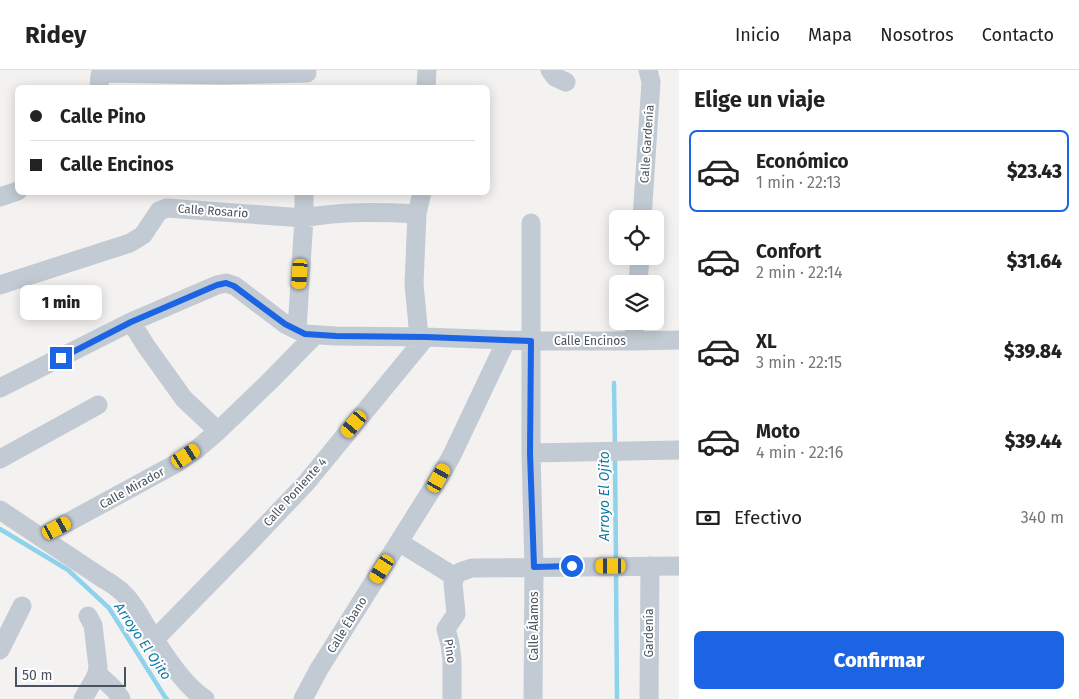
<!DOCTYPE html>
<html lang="es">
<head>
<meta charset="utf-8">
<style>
  body { margin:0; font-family:"Fira Sans",sans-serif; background:#f2f2f2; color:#222; height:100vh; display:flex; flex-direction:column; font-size:19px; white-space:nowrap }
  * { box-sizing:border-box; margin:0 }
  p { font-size:16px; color:#767676 }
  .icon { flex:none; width:28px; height:28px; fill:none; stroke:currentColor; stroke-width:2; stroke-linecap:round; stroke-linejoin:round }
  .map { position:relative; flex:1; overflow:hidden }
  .sheet { display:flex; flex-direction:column; background:#fff; width:400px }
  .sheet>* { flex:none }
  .top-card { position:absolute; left:15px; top:15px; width:475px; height:110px; border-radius:8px; box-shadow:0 2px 12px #0003; display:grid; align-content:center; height:110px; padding:0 15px; background:#fff }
  .fabs { position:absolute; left:609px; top:140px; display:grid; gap:10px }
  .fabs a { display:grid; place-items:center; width:55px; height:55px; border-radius:8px; background:#fff; box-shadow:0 2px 12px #0003; font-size:25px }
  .scale { position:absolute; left:15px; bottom:12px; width:111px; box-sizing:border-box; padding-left:5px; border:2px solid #49535f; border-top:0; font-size:14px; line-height:18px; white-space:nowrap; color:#49535f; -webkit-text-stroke:4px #fff; paint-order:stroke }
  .end { position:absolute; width:22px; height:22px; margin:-11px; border:6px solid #1b65e4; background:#fff; box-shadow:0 0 0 2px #fff }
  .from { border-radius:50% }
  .bubble { position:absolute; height:35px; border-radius:8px; background:#fff; box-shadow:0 2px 12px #0003; font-size:16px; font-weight:800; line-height:35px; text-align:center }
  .car { position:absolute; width:15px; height:30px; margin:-15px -8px; border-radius:6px; box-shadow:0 0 4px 1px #0007; background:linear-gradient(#f5c518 24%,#345 0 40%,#f5c518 0 76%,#345 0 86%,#f5c518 0) }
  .top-card b { display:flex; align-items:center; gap:18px; height:48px; font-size:19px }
  .top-card b+b { border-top:1px solid #e0e0e0 }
  .top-card i { width:12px; height:12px; background:#222 }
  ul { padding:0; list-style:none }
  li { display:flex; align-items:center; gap:15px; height:82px; margin:0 10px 8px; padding:0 5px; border:2px solid transparent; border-radius:8px }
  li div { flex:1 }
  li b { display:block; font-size:19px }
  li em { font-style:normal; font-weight:800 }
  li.on { border-color:#1b65e4 }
  li>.icon { width:45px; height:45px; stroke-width:1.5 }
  h2 { padding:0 15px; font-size:22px; line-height:60px }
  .pay { display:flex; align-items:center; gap:12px; height:55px; padding:0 15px; font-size:19px }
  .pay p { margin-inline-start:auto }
  .cta { display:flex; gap:10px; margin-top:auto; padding:10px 15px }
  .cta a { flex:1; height:58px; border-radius:8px; background:#1b65e4; color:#fff; font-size:20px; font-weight:800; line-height:58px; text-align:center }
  header { display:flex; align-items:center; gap:30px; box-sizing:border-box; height:70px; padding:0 25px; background:#fff; border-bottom:1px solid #e0e0e0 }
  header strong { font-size:24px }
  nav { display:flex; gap:28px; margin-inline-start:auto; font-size:18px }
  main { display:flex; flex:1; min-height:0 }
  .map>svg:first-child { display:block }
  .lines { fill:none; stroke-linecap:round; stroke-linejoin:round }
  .stream { stroke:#8fd2ec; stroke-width:4.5 }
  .minor { stroke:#c2cad3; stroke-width:19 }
  .route { stroke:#1b65e4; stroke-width:6 }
  .labels { text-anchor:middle; stroke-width:4; stroke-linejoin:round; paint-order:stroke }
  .street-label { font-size:12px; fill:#49535f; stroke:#fff }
  .water-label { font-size:14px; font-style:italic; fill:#0e7ba5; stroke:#fff }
</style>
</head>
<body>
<header>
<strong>Ridey</strong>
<nav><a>Inicio</a><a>Mapa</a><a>Nosotros</a><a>Contacto</a></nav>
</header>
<main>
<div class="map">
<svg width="679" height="629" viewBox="0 0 679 629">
  <rect width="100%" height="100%" fill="#f4f1f1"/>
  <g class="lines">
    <path class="stream" d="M614 313 615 376
      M615 387 616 491
      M0 459 68 500 109 538 165 627 167 629
      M616 502 617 629"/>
    <path class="minor" d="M550 0 555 7 566 12
      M99 18 100 5 105 3 223 5 307 3
      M426 18 427 0
      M0 127 18 121
      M642 149 651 12 648 0
      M531 153V383L534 497 533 629
      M638 214 640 186
      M0 215 130 173 143 165 159 141 167 138 304 148C342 141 379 142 417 144
      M131 252 146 276 184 329 218 361
      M297 260 304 148V122
      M419 267 414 214 417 144 422 122
      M634 271 635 251
      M0 318 131 252 217 215 226 213 235 216 285 254 305 264 336 266 426 267 531 271H634L679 270
      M531 383 679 380
      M0 389 98 335
      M0 440 105 510C111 513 116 517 121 521 132 531 139 544 146 556 161 579 182 614 205 629
      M41 467 177 393 196 380 218 361 268 313 315 265
      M399 472 455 507 460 502 472 498 679 496
      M88 546 93 555 98 597 97 603 115 620 121 629
      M155 569 248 474 306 413 426 267
      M0 580 22 536
      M83 629 95 608 97 603
      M303 629 319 599 439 408 452 385 506 271
      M452 629V590L450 574 446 559 456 544 453 513 455 507
      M649 629 650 496"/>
  </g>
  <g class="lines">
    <path class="route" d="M61 288 131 252 217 215 226 213 234 216 285 254 305 264 336 266 426 267 531 271 530 383 534 497 572 496"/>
  </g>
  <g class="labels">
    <g class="street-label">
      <text transform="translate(647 74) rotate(-86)" y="4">Calle Gardenía</text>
      <text transform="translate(213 141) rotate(4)" y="4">Calle Rosario</text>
      <text x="590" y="275">Calle Encinos</text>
      <text transform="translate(132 418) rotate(-29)" y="4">Calle Mirador</text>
      <text transform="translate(295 422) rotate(-48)" y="4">Calle Poniente 4</text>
      <text transform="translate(347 555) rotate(-58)" y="4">Calle Ébano</text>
      <text transform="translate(534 556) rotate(-90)" y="4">Calle Álamos</text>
      <text transform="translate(649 563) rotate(-90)" y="4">Gardenía</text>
      <text transform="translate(450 581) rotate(82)" y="4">Pino</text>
    </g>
    <g class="water-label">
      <text transform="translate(604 426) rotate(-90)" y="5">Arroyo El Ojito</text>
      <text transform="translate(143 571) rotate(56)" y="5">Arroyo El Ojito</text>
    </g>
  </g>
</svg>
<div class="fabs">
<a><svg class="icon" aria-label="locate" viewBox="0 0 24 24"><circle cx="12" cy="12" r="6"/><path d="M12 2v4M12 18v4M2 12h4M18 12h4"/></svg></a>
<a><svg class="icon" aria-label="layers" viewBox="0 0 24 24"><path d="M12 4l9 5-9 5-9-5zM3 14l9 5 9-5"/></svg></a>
</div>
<div class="scale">50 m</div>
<i class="end from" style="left:572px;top:496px"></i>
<i class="end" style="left:61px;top:288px"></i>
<div class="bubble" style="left:20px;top:215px;width:82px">1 min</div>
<i class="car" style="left:300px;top:204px;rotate:184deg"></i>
<i class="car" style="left:354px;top:354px;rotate:220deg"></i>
<i class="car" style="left:186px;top:386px;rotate:57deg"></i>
<i class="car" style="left:439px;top:408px;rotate:29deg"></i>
<i class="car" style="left:57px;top:458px;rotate:62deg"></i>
<i class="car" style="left:611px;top:496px;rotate:270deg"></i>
<i class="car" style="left:382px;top:499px;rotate:212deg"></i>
<div class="top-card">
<b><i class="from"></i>Calle Pino</b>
<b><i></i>Calle Encinos</b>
</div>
</div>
<section class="sheet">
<h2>Elige un viaje</h2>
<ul>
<li class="on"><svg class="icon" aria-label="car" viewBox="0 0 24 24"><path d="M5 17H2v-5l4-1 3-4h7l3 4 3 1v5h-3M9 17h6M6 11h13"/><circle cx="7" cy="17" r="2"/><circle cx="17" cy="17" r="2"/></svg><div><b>Económico</b><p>1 min · 22:13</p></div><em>$23.43</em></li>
<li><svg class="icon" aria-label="car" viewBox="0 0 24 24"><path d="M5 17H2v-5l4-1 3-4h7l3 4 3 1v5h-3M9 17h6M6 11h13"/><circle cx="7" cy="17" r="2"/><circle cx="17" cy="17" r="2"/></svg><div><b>Confort</b><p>2 min · 22:14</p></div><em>$31.64</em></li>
<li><svg class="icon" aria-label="car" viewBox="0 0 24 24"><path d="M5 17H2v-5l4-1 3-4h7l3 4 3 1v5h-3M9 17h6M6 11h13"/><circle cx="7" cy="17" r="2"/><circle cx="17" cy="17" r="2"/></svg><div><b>XL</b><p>3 min · 22:15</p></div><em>$39.84</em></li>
<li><svg class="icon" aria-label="car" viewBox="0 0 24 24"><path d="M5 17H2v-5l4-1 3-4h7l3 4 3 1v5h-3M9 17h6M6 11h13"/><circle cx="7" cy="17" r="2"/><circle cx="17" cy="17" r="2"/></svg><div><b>Moto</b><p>4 min · 22:16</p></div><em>$39.44</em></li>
</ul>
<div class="pay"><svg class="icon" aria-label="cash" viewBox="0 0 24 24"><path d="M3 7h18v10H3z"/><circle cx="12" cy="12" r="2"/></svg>Efectivo<p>340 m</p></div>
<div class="cta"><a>Confirmar</a></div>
</section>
</main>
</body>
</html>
